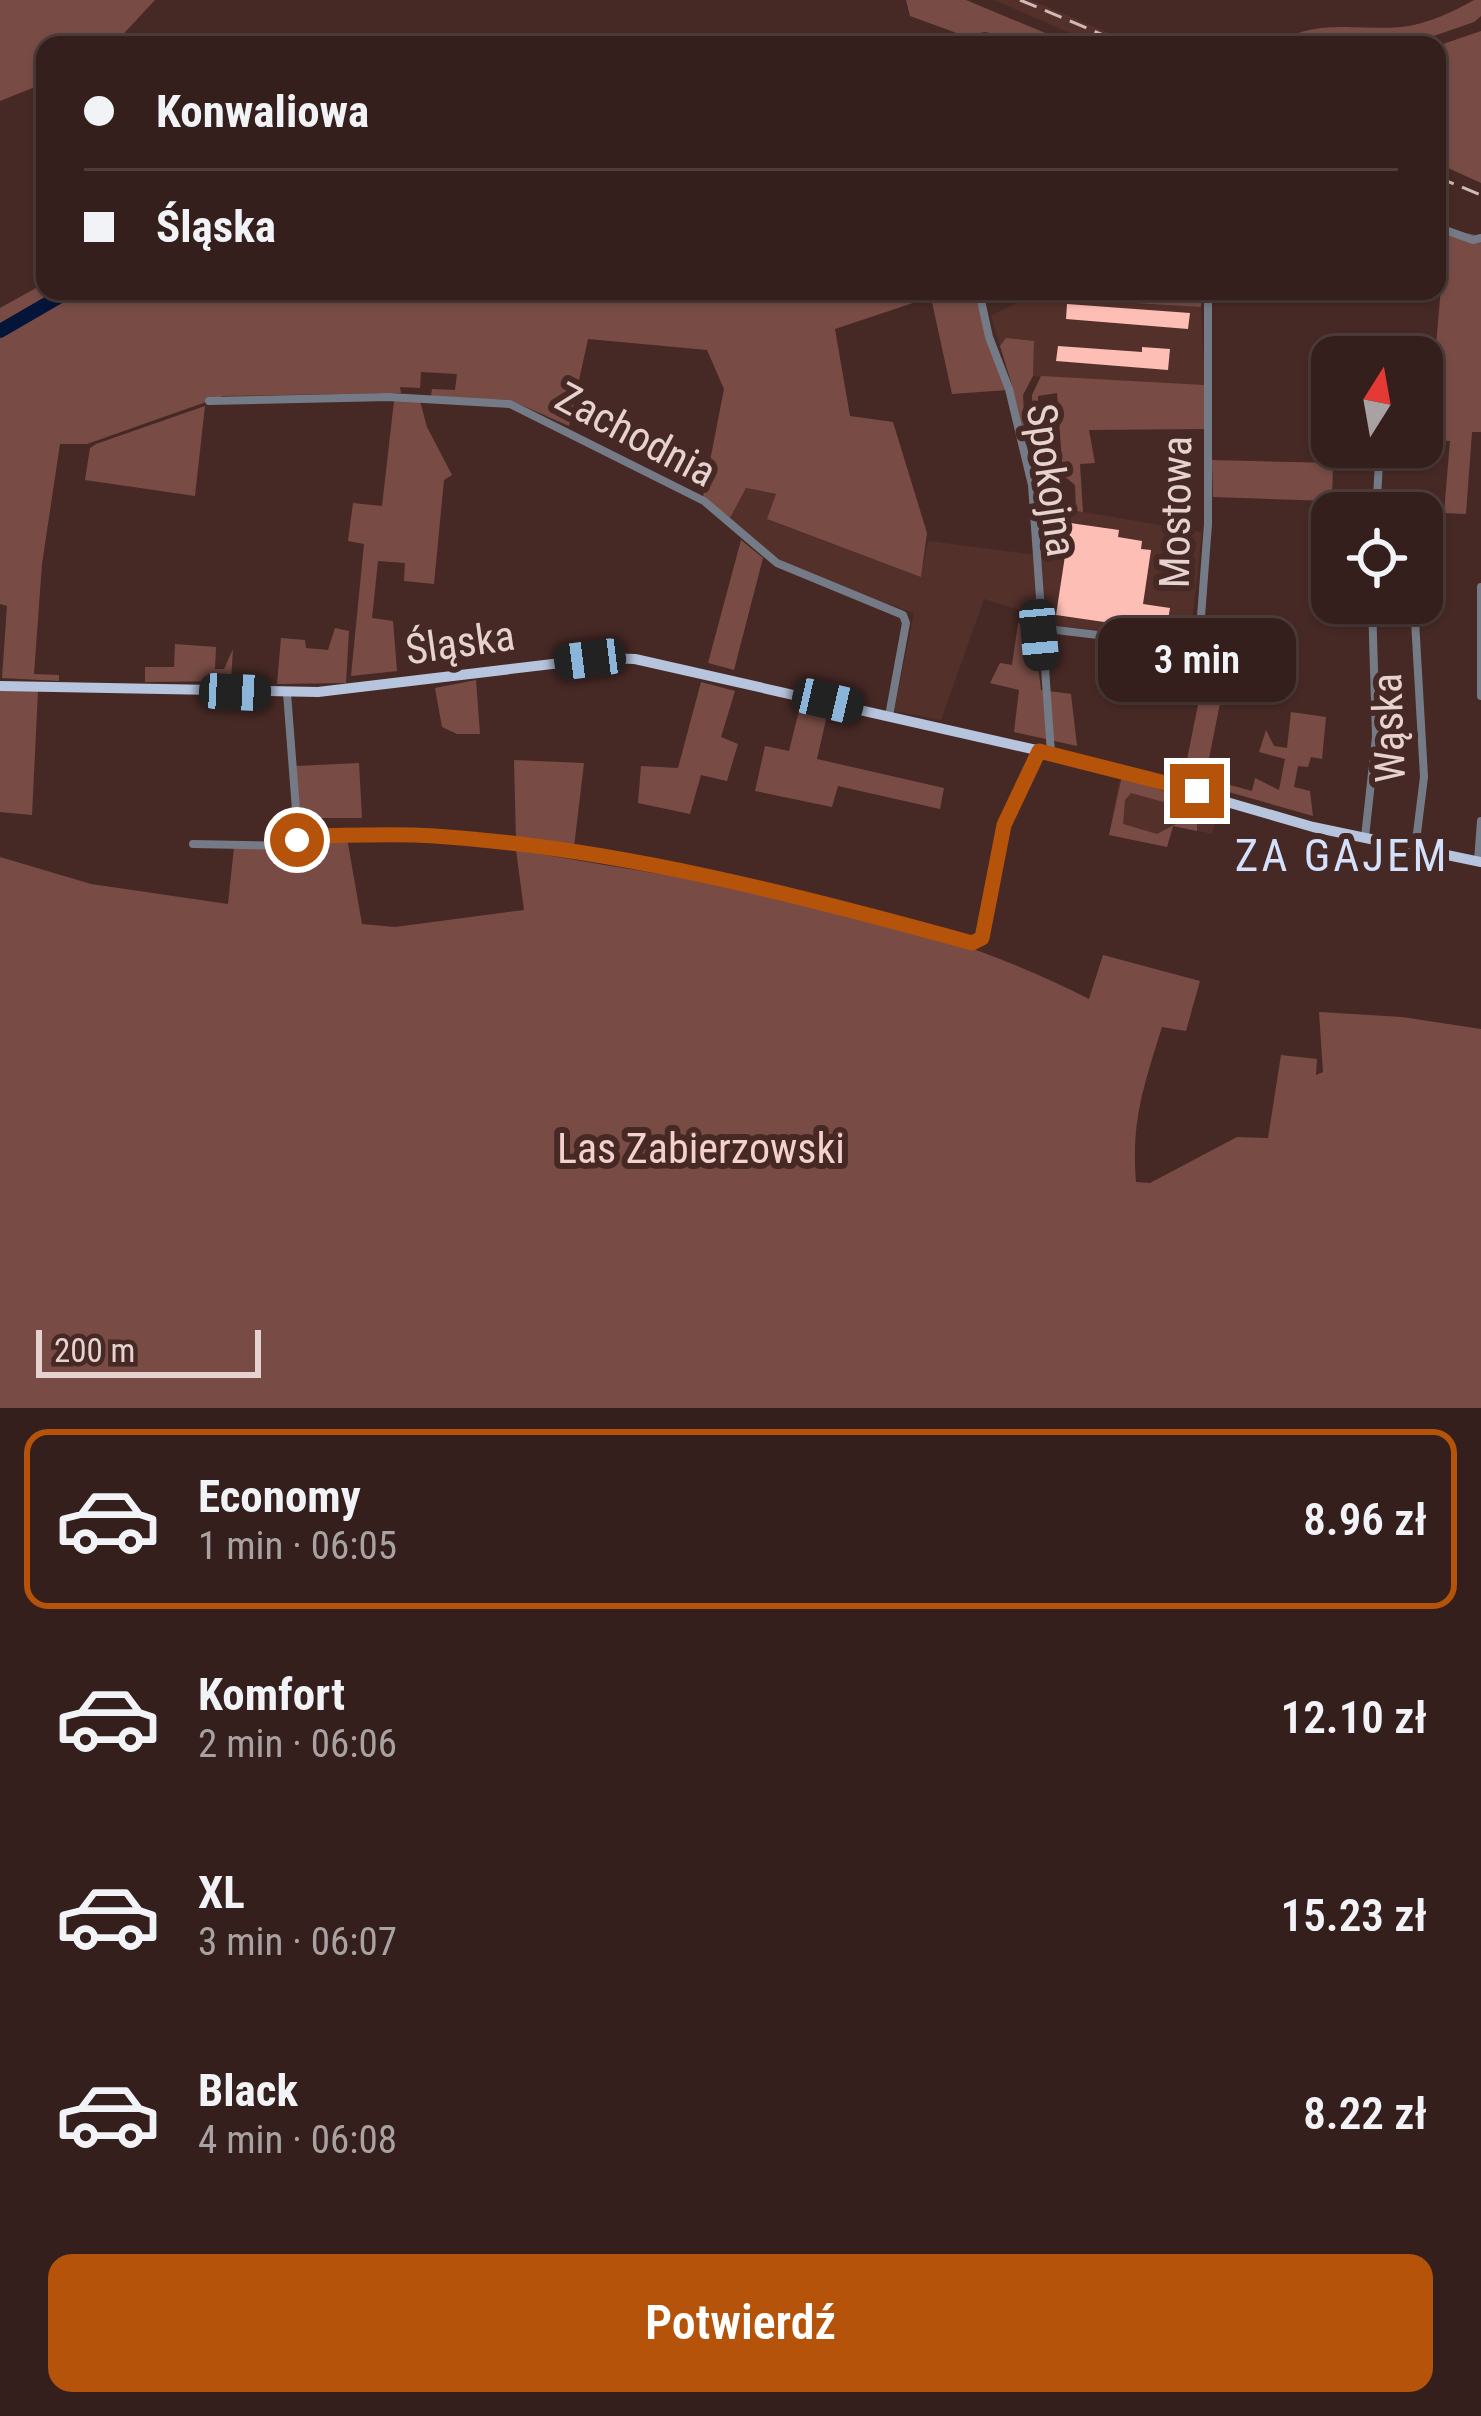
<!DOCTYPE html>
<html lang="pl">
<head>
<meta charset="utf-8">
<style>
  body { margin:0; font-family:"Roboto Condensed",sans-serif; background:#3f2c29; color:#f1f3f6; height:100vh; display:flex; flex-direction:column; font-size:45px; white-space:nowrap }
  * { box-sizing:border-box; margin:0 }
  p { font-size:39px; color:#a9a2a3 }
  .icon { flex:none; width:66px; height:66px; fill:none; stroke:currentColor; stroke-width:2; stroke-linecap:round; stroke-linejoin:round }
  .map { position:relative; height:1408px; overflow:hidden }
  .side { display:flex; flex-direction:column; background:#341f1c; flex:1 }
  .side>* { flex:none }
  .hud { position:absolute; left:36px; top:36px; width:1410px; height:264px; border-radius:24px; box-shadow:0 3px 9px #0004,0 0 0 3px #4e3d3b; display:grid; align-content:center; height:264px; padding:0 48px; background:#341f1c }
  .needle { width:78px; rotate:11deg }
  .tools { position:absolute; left:1311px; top:336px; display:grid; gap:24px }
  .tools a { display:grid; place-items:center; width:132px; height:132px; border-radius:24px; background:#341f1c; box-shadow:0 3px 9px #0004,0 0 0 3px #4e3d3b; font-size:60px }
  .scale { position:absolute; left:36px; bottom:30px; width:225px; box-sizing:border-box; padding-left:12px; border:6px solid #e6d2cf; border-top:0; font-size:33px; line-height:42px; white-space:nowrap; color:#e6d2cf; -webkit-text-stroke:9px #462925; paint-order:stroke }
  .end { position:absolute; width:54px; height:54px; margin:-27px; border:15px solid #b45309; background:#fff; box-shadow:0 0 0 6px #fff }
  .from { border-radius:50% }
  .bubble { position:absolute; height:84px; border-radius:24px; background:#341f1c; box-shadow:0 3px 9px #0004,0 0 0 3px #4e3d3b; font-size:39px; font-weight:600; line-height:84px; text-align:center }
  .car { position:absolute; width:36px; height:72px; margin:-36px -18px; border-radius:15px; box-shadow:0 0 9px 3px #0007; background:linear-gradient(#222 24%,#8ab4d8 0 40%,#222 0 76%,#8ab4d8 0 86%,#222 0) }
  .hud b { display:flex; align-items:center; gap:42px; height:114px; font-size:45px }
  .hud b+b { border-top:3px solid #4e3d3b }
  .hud i { width:30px; height:30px; background:#f1f3f6 }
  ul { padding:21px 0 0; list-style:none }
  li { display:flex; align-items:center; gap:36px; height:180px; margin:0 24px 18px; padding:0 24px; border:6px solid transparent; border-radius:24px }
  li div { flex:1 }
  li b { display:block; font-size:45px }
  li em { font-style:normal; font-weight:600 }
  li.selected { border-color:#b45309 }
  li>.icon { width:108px; height:108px; stroke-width:1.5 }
  .button { display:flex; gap:24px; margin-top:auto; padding:24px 48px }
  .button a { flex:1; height:138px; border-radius:24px; background:#b45309; color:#fff; font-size:48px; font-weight:600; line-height:138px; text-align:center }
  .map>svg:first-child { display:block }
  .built { fill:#54302b }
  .green { fill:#784c45 }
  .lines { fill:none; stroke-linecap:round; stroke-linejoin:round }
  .river { stroke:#051439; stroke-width:14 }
  .building { fill:#fdbeb5 }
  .street { stroke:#747b87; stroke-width:8 }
  .primary { stroke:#b6c4dd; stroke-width:10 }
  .rail { stroke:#cfbab7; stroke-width:3; stroke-dasharray:18 9; stroke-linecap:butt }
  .route { stroke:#b45309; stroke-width:15 }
  .labels { text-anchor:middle; stroke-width:12; stroke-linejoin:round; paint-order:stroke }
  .street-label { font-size:42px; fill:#e6d2cf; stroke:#462925 }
  .park-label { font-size:42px; fill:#f6d1cc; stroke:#462925 }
  .neighbourhood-label { font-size:45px; letter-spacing:3px; fill:#d3e1fc; stroke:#462925 }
</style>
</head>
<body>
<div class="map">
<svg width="1481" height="1408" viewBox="0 0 1481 1408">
  <rect width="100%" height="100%" fill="#462925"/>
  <path class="built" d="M994 0H1031L1137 45H1098Z
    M1041 291H1063L1065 299 1201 307 1205 385 1033 376 1034 341 1007 338 1000 346 991 316Z
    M746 488 777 495 768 520 921 576 928 541 1037 555 1038 521 1048 520 1052 501 1075 503 1077 511 1202 532 1190 640 1030 623 1032 614 984 599 941 720 894 711 914 613 813 577 763 550 730 518Z
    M1119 782 1219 809 1212 834 1174 825 1167 847 1109 835Z"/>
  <path class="green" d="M0 0H155L113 45H45V83L0 101Z
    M906 0H966L1074 45H1048L985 32 965 36 910 16Z
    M1474 0H1481V16L1474 22 1408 45H1281C1305 17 1368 31 1402 27 1427 24 1451 13 1474 0Z
    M1481 31V183L1437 163V46Z
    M1446 229 1481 236V432H1472L1466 514 1444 513 1450 441 1428 439Z
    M45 283V291H949L835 329 850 416 893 422 927 533 921 577 767 519 776 494 746 488 730 518 703 497 724 389 707 350 588 339 569 426 510 400 431 397 432 389 455 390 457 374 421 372 420 388 400 387 401 393 223 396 87 444H60L42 564 34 674 59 675V681L2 678 7 606 0 604V308Z
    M967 291 980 304 1008 390 952 394 932 302Z
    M1063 291H1202L1201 307 1064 299Z
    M1006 338 1034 341 1033 376 1023 395 1027 470 1012 385 1000 346Z
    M1041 376 1205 385 1204 429 1089 430 1095 463 1080 464 1083 512 1076 511 1075 485 1063 475 1057 393 1038 396 1039 482 1035 481 1032 395Z
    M394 401H420L427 427 452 475 444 480 434 584 404 581 405 563 378 561 372 618 393 621 397 671 351 676 364 544 348 541 353 503 382 506Z
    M205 406 195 496 85 480 90 448 96 444Z
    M1212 460 1333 463 1332 501 1213 497Z
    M741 540 763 558 734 670 708 663Z
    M1018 623 1033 624 1041 690 1071 694 1077 746 1014 732 1019 690 990 683 1000 663 1012 665Z
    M335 628 349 631 346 683 277 684 281 638 305 640 306 648 328 650Z
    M175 644 216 647 215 669H224L233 649 231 681 145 682V667H174Z
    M1149 645 1192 651 1186 692 1142 686Z
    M476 680 480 734H457L442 727 435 688Z
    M701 682 735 691 721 737 738 744 727 781 701 775 690 814 638 803 641 766 678 768Z
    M0 689 38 691 32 815 0 812Z
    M1200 695 1221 698 1204 784 1183 779Z
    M800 707 828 711 817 759 944 788 940 809 838 786 832 807 755 791 765 746 789 751Z
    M1291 712 1326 717 1322 759 1311 757 1308 767 1298 766 1294 787 1310 791 1313 816 1211 787 1212 780 1252 791 1255 778 1279 790 1285 759 1259 752 1266 730 1274 746 1287 748Z
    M514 760 584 763 574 847 516 839Z
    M359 763 362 818H299L296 766Z
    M1122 776 1192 801 1189 809 1131 793 1125 800 1123 824 1157 834 1180 822 1197 821V831L1173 826 1167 847 1109 835Z
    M300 836 347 838 362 924 395 927 524 910 516 850C712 884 911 907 1089 999L1103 955 1200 981 1186 1031 1162 1027C1144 1085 1131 1121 1136 1182L1150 1183 1237 1137 1268 1138 1281 1055 1317 1059 1316 1075 1323 1072 1319 1012 1402 1017 1481 1029V1408H0V857L91 884 228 904 234 847 300 848Z"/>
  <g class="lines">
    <path class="river" d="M0 331 69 291"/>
  </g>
  <path class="building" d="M1067 304 1190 313 1188 329 1066 319Z
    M1058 346 1142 352V347L1170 349 1168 370 1056 361Z
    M1070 523 1119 530 1118 537 1142 541 1141 549 1151 550 1143 604 1170 608 1166 631 1056 615Z"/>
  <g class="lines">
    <path class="street" d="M1437 227 1473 240 1481 238
      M979 291 989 337 1009 389 1032 485 1051 753
      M209 401 389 397 510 404 704 501 777 563 903 615 906 623 889 716
      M1376 513 1380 447
      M1422 519 1424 504
      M1481 587V696
      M1414 603 1424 777 1415 849
      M1039 628 1191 646 1199 643 1208 524V291
      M287 693 298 836
      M1365 837 1376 737 1372 603
      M193 844 293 846 298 836C343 836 390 833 435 836 616 847 798 895 972 943L982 937 1003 825 1039 751
      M1478 861 1481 821"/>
    <path class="primary" d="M0 686 318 692 603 658 635 659 1085 761 1313 827 1481 862"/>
    <path class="rail" d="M1020 0 1127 45
      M1437 177 1481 195"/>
  </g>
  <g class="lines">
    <path class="route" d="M297 840 298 836C343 836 390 833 435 836 617 848 798 895 972 943L982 938 1004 825 1039 751 1197 791"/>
  </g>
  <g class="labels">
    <g class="street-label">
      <text transform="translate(636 434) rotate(28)" y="15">Zachodnia</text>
      <text transform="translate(1052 480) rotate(82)" y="15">Spokojna</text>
      <text transform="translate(1175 512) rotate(-89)" y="15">Mostowa</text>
      <text transform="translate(460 642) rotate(-8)" y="15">Śląska</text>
      <text transform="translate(1388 728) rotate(-92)" y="15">Wąska</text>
    </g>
    <g class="park-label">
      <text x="701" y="1163">Las Zabierzowski</text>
    </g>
    <g class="neighbourhood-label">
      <text x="1342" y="871">ZA GAJEM</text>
    </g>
  </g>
</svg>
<div class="tools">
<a><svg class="needle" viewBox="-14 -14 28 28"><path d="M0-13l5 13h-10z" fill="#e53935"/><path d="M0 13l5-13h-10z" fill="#a9a2a3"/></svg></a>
<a><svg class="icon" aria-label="locate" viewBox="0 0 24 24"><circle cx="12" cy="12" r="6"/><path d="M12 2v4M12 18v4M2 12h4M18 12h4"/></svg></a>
</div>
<div class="scale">200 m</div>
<i class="end from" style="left:297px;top:840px"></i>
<i class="end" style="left:1197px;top:791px"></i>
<div class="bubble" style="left:1098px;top:618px;width:198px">3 min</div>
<i class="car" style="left:1039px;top:635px;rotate:175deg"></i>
<i class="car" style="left:590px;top:659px;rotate:263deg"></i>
<i class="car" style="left:235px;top:692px;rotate:93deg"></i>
<i class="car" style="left:828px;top:701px;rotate:103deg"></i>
<div class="hud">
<b><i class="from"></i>Konwaliowa</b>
<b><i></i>Śląska</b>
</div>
</div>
<section class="side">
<ul>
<li class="selected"><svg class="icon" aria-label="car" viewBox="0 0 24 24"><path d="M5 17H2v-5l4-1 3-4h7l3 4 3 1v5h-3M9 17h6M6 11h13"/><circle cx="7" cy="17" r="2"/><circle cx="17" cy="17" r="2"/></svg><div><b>Economy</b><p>1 min · 06:05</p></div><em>8.96 zł</em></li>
<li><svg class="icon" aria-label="car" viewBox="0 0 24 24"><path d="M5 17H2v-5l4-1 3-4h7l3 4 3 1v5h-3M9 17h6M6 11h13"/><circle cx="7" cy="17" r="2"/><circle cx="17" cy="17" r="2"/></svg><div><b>Komfort</b><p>2 min · 06:06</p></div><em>12.10 zł</em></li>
<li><svg class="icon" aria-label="car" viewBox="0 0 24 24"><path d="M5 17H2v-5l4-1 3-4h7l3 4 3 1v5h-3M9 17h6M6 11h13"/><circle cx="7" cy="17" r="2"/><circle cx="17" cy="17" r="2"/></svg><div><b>XL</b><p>3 min · 06:07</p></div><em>15.23 zł</em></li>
<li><svg class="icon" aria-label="car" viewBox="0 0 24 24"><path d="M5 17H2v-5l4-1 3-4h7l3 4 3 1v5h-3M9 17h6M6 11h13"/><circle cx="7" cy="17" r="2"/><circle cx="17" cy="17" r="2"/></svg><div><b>Black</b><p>4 min · 06:08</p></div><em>8.22 zł</em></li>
</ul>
<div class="button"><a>Potwierdź</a></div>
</section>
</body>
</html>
